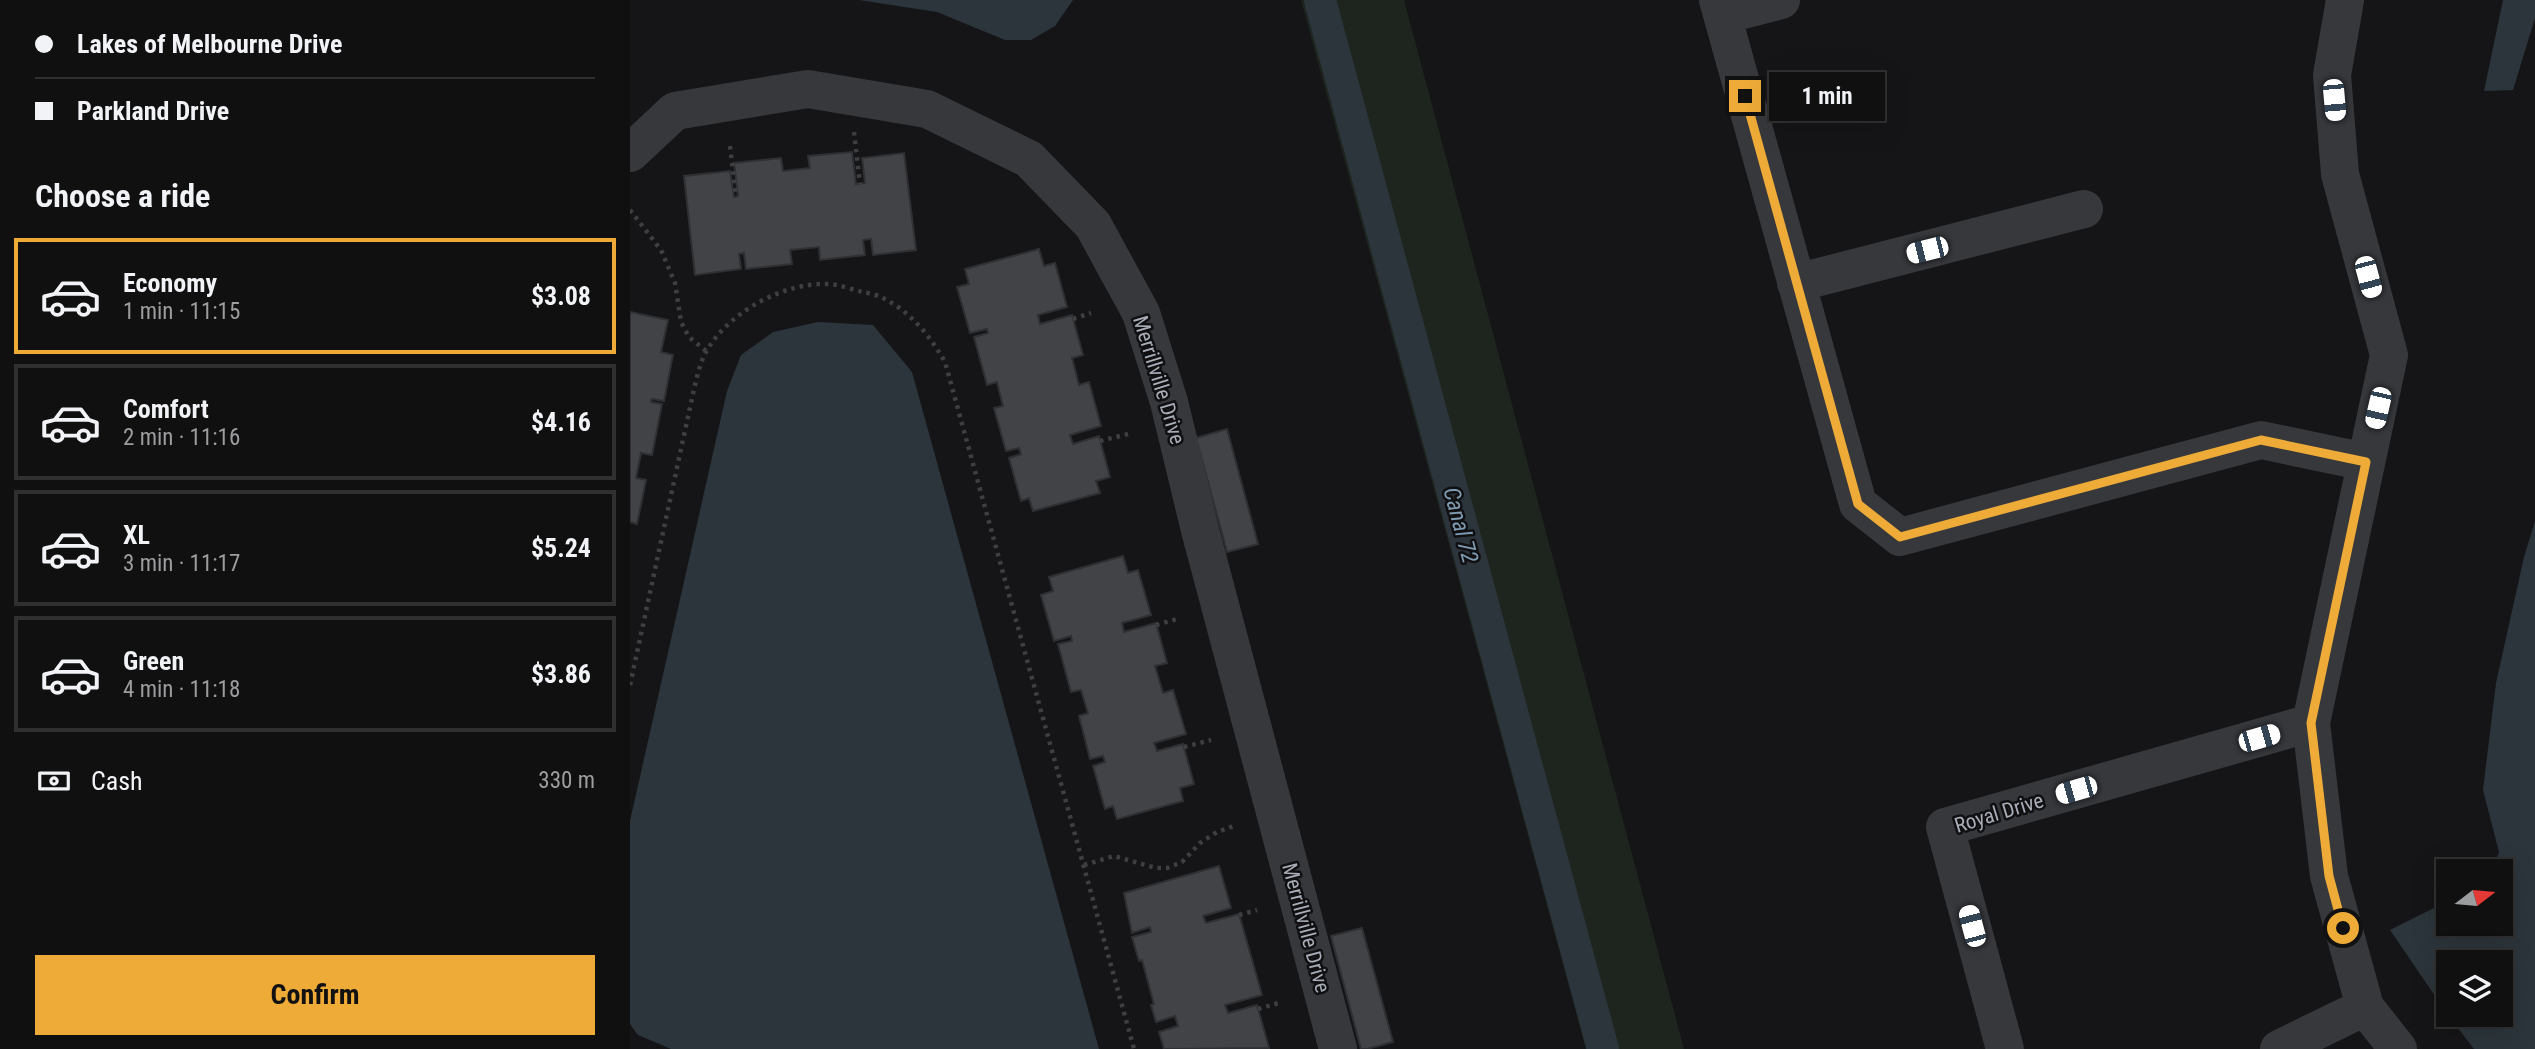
<!DOCTYPE html>
<html lang="en">
<head>
<meta charset="utf-8">
<style>
  body { margin:0; font-family:"Roboto Condensed",sans-serif; background:#1e1e1f; color:#f1f3f6; height:100vh; display:flex; flex-direction:column; font-size:26px; white-space:nowrap }
  * { box-sizing:border-box; margin:0 }
  p { font-size:23px; color:#9c9d9f }
  .icon { flex:none; width:38px; height:38px; fill:none; stroke:currentColor; stroke-width:2; stroke-linecap:round; stroke-linejoin:round }
  .map { position:relative; flex:1; overflow:hidden }
  .panel { display:flex; flex-direction:column; background:#101011; width:630px }
  .panel>* { flex:none }
  .top-card { display:grid; align-content:center; height:154px; padding:0 35px; background:#101011 }
  .needle { width:46px; rotate:74deg }
  .controls { position:absolute; left:1806px; top:859px; display:grid; gap:14px }
  .controls a { display:grid; place-items:center; width:77px; height:77px; border-radius:0px; background:#101011; box-shadow:0 7px 28px #0002,0 0 0 2px #303031; font-size:35px }
  .end { position:absolute; width:32px; height:32px; margin:-16px; border:9px solid #eeab37; background:#111; box-shadow:0 0 0 4px #111 }
  .from { border-radius:50% }
  .bubble { position:absolute; height:49px; border-radius:0px; background:#101011; box-shadow:0 7px 28px #0002,0 0 0 2px #303031; font-size:23px; font-weight:700; line-height:49px; text-align:center }
  .car { position:absolute; width:21px; height:42px; margin:-21px -10px; border-radius:9px; box-shadow:0 0 5px 2px #0007; background:linear-gradient(#fff 24%,#345 0 40%,#fff 0 76%,#345 0 86%,#fff 0) }
  .top-card b { display:flex; align-items:center; gap:24px; height:66px; font-size:26px }
  .top-card b+b { border-top:2px solid #303031 }
  .top-card i { width:18px; height:18px; background:#f1f3f6 }
  ul { padding:0; list-style:none }
  li { display:flex; align-items:center; gap:21px; height:116px; margin:0 14px 10px; padding:0 21px; border:4px solid #303031; border-radius:0px }
  li div { flex:1 }
  li b { display:block; font-size:26px }
  li em { font-style:normal; font-weight:700 }
  li.active { border-color:#eeab37 }
  li>.icon { width:63px; height:63px; stroke-width:1.5 }
  h2 { padding:0 35px; font-size:32px; line-height:84px }
  .pay { display:flex; align-items:center; gap:18px; height:77px; padding:0 35px; font-size:26px }
  .pay p { margin-inline-start:auto }
  .button { display:flex; gap:14px; margin-top:auto; padding:14px 35px }
  .button a { flex:1; height:80px; border-radius:0px; background:#eeab37; color:#111; font-size:28px; font-weight:700; line-height:80px; text-align:center }
  main { display:flex; flex:1; min-height:0 }
  .map>svg:first-child { display:block }
  .green { fill:#1e251e }
  .water { fill:#2c353b }
  .lines { fill:none; stroke-linecap:round; stroke-linejoin:round }
  .canal { stroke:#2c353b; stroke-width:32 }
  .building { fill:#424347; stroke:#2f3033; stroke-width:2 }
  .path { stroke:#3d3f43; stroke-width:4.5; stroke-dasharray:3.5 5; stroke-linecap:butt }
  .minor { stroke:#36383c; stroke-width:38 }
  .route { stroke:#eeab37; stroke-width:9 }
  .labels { text-anchor:middle; stroke-width:5; stroke-linejoin:round; paint-order:stroke }
  .street-label { font-size:21px; fill:#a8adb7; stroke:#101012 }
  .water-label { font-size:23px; font-style:italic; fill:#7f9bb1; stroke:#101012 }
</style>
</head>
<body>
<main>
<section class="panel">
<div class="top-card">
<b><i class="from"></i>Lakes of Melbourne Drive</b>
<b><i></i>Parkland Drive</b>
</div>
<h2>Choose a ride</h2>
<ul>
<li class="active"><svg class="icon" aria-label="car" viewBox="0 0 24 24"><path d="M5 17H2v-5l4-1 3-4h7l3 4 3 1v5h-3M9 17h6M6 11h13"/><circle cx="7" cy="17" r="2"/><circle cx="17" cy="17" r="2"/></svg><div><b>Economy</b><p>1 min · 11:15</p></div><em>$3.08</em></li>
<li><svg class="icon" aria-label="car" viewBox="0 0 24 24"><path d="M5 17H2v-5l4-1 3-4h7l3 4 3 1v5h-3M9 17h6M6 11h13"/><circle cx="7" cy="17" r="2"/><circle cx="17" cy="17" r="2"/></svg><div><b>Comfort</b><p>2 min · 11:16</p></div><em>$4.16</em></li>
<li><svg class="icon" aria-label="car" viewBox="0 0 24 24"><path d="M5 17H2v-5l4-1 3-4h7l3 4 3 1v5h-3M9 17h6M6 11h13"/><circle cx="7" cy="17" r="2"/><circle cx="17" cy="17" r="2"/></svg><div><b>XL</b><p>3 min · 11:17</p></div><em>$5.24</em></li>
<li><svg class="icon" aria-label="car" viewBox="0 0 24 24"><path d="M5 17H2v-5l4-1 3-4h7l3 4 3 1v5h-3M9 17h6M6 11h13"/><circle cx="7" cy="17" r="2"/><circle cx="17" cy="17" r="2"/></svg><div><b>Green</b><p>4 min · 11:18</p></div><em>$3.86</em></li>
</ul>
<div class="pay"><svg class="icon" aria-label="cash" viewBox="0 0 24 24"><path d="M3 7h18v10H3z"/><circle cx="12" cy="12" r="2"/></svg>Cash<p>330 m</p></div>
<div class="button"><a>Confirm</a></div>
</section>
<div class="map">
<svg width="1905" height="1049" viewBox="0 0 1905 1049">
  <rect width="100%" height="100%" fill="#151517"/>
  <path class="green" d="M671 0H774L1054 1049H956Z"/>
  <path class="water" d="M229 0H443L425 26 401 40H375L307 12Z
    M1873 0H1905V18L1883 90 1854 91Z
    M188 322 243 325 282 372 469 1049H41L8 1035 0 1024V821L97 391 111 355 143 332Z
    M1905 521V1049H1844L1818 1015H1871V962H1818V1015L1760 930 1818 901V924H1871V872L1862 871 1869 852 1853 790 1866 683 1894 557Z"/>
  <g class="lines">
    <path class="canal" d="M690 0 973 1049"/>
  </g>
  <path class="building" d="M222 152 226 184 235 183 232 158 274 153 286 250 243 255 241 239 233 240 235 255 190 260 189 247 160 250 162 264 116 269 114 253 109 254 111 269 65 275 54 176 100 171 104 197H106L108 196 104 163 151 158 153 171 180 168 178 156Z
    M409 249 414 266 425 263 437 307 408 315 410 324 442 315 453 355 442 358 449 385 459 382 471 426 440 435 443 444 469 436 480 477 466 481 470 493 403 511 399 498 391 501 379 458 391 454 389 448 376 451 364 408 373 406 367 382 357 385 344 337 358 333 357 329 340 333 327 287 339 284 335 269Z
    M0 312 38 320 31 352 43 355 34 401 22 399 21 402 32 404 22 455 11 453 6 478 16 480 7 524 0 522Z
    M597 429 628 544 597 552 566 438Z
    M493 556 498 573 508 570 521 615 492 623 494 632 526 623 537 663 525 666 533 693 543 690 556 734 524 743 527 751 553 744 564 784 550 788 553 801 487 819 483 806 475 809 463 766 475 762 473 756 460 759 449 716 458 713 451 690 441 692 428 644 442 641 441 636 424 641 411 595 423 591 419 577Z
    M589 866 601 908 573 916 576 923 609 914 632 995 595 1005 598 1013 627 1005 639 1048 534 1049 529 1032 548 1026 545 1016 526 1022 521 1005 524 1004 512 960 509 961 502 937 521 932 520 927 502 933 494 893Z
    M732 928 763 1042 737 1049H731L701 936Z"/>
  <g class="lines">
    <path class="path" d="M224 132 230 184
      M100 146 106 197
      M0 210 31 250 45 283 51 322 59 337 76 351
      M443 319 461 313
      M470 441 498 434
      M526 625 547 619
      M0 685 64 389C68 373 71 357 81 344 104 310 154 283 196 284 208 284 221 289 232 292 239 293 247 295 253 298 281 312 300 336 315 362L504 1049
      M554 747 581 740
      M454 865 484 856 526 868H537L552 862 570 843 587 832 604 826
      M609 915 627 910
      M628 1009 652 1002"/>
    <path class="minor" d="M1088 0 1228 504 1270 537 1631 440 1736 462
      M1715 0 1702 75 1710 174 1759 355 1681 723 1699 876 1735 1007 1768 1049
      M1093 15 1151 0
      M0 153 45 111 178 89 297 109 399 159 463 225 511 313 539 402 570 530 708 1049
      M1166 283 1454 209
      M1375 1049 1315 827 1681 723
      M1649 1049 1735 1007"/>
  </g>
  <g class="lines">
    <path class="route" d="M1115 96 1228 504 1270 537 1631 440 1736 462 1681 723 1699 876 1713 928"/>
  </g>
  <g class="labels">
    <g class="street-label">
      <text transform="translate(529 380) rotate(73)" y="7">Merrillville Drive</text>
      <text transform="translate(1369 813) rotate(-17)" y="7">Royal Drive</text>
      <text transform="translate(676 928) rotate(75)" y="7">Merrillville Drive</text>
    </g>
    <g class="water-label">
      <text transform="translate(831 525) rotate(75)" y="8">Canal 72</text>
    </g>
  </g>
</svg>
<div class="controls">
<a><svg class="needle" viewBox="-14 -14 28 28"><path d="M0-13l5 13h-10z" fill="#e53935"/><path d="M0 13l5-13h-10z" fill="#9c9d9f"/></svg></a>
<a><svg class="icon" aria-label="layers" viewBox="0 0 24 24"><path d="M12 4l9 5-9 5-9-5zM3 14l9 5 9-5"/></svg></a>
</div>
<i class="end from" style="left:1713px;top:928px"></i>
<i class="end" style="left:1115px;top:96px"></i>
<div class="bubble" style="left:1139px;top:72px;width:116px">1 min</div>
<i class="car" style="left:1704px;top:100px;rotate:175deg"></i>
<i class="car" style="left:1297px;top:250px;rotate:256deg"></i>
<i class="car" style="left:1738px;top:277px;rotate:165deg"></i>
<i class="car" style="left:1748px;top:408px;rotate:193deg"></i>
<i class="car" style="left:1629px;top:738px;rotate:74deg"></i>
<i class="car" style="left:1446px;top:790px;rotate:254deg"></i>
<i class="car" style="left:1342px;top:926px;rotate:345deg"></i>
</div>
</main>
</body>
</html>
